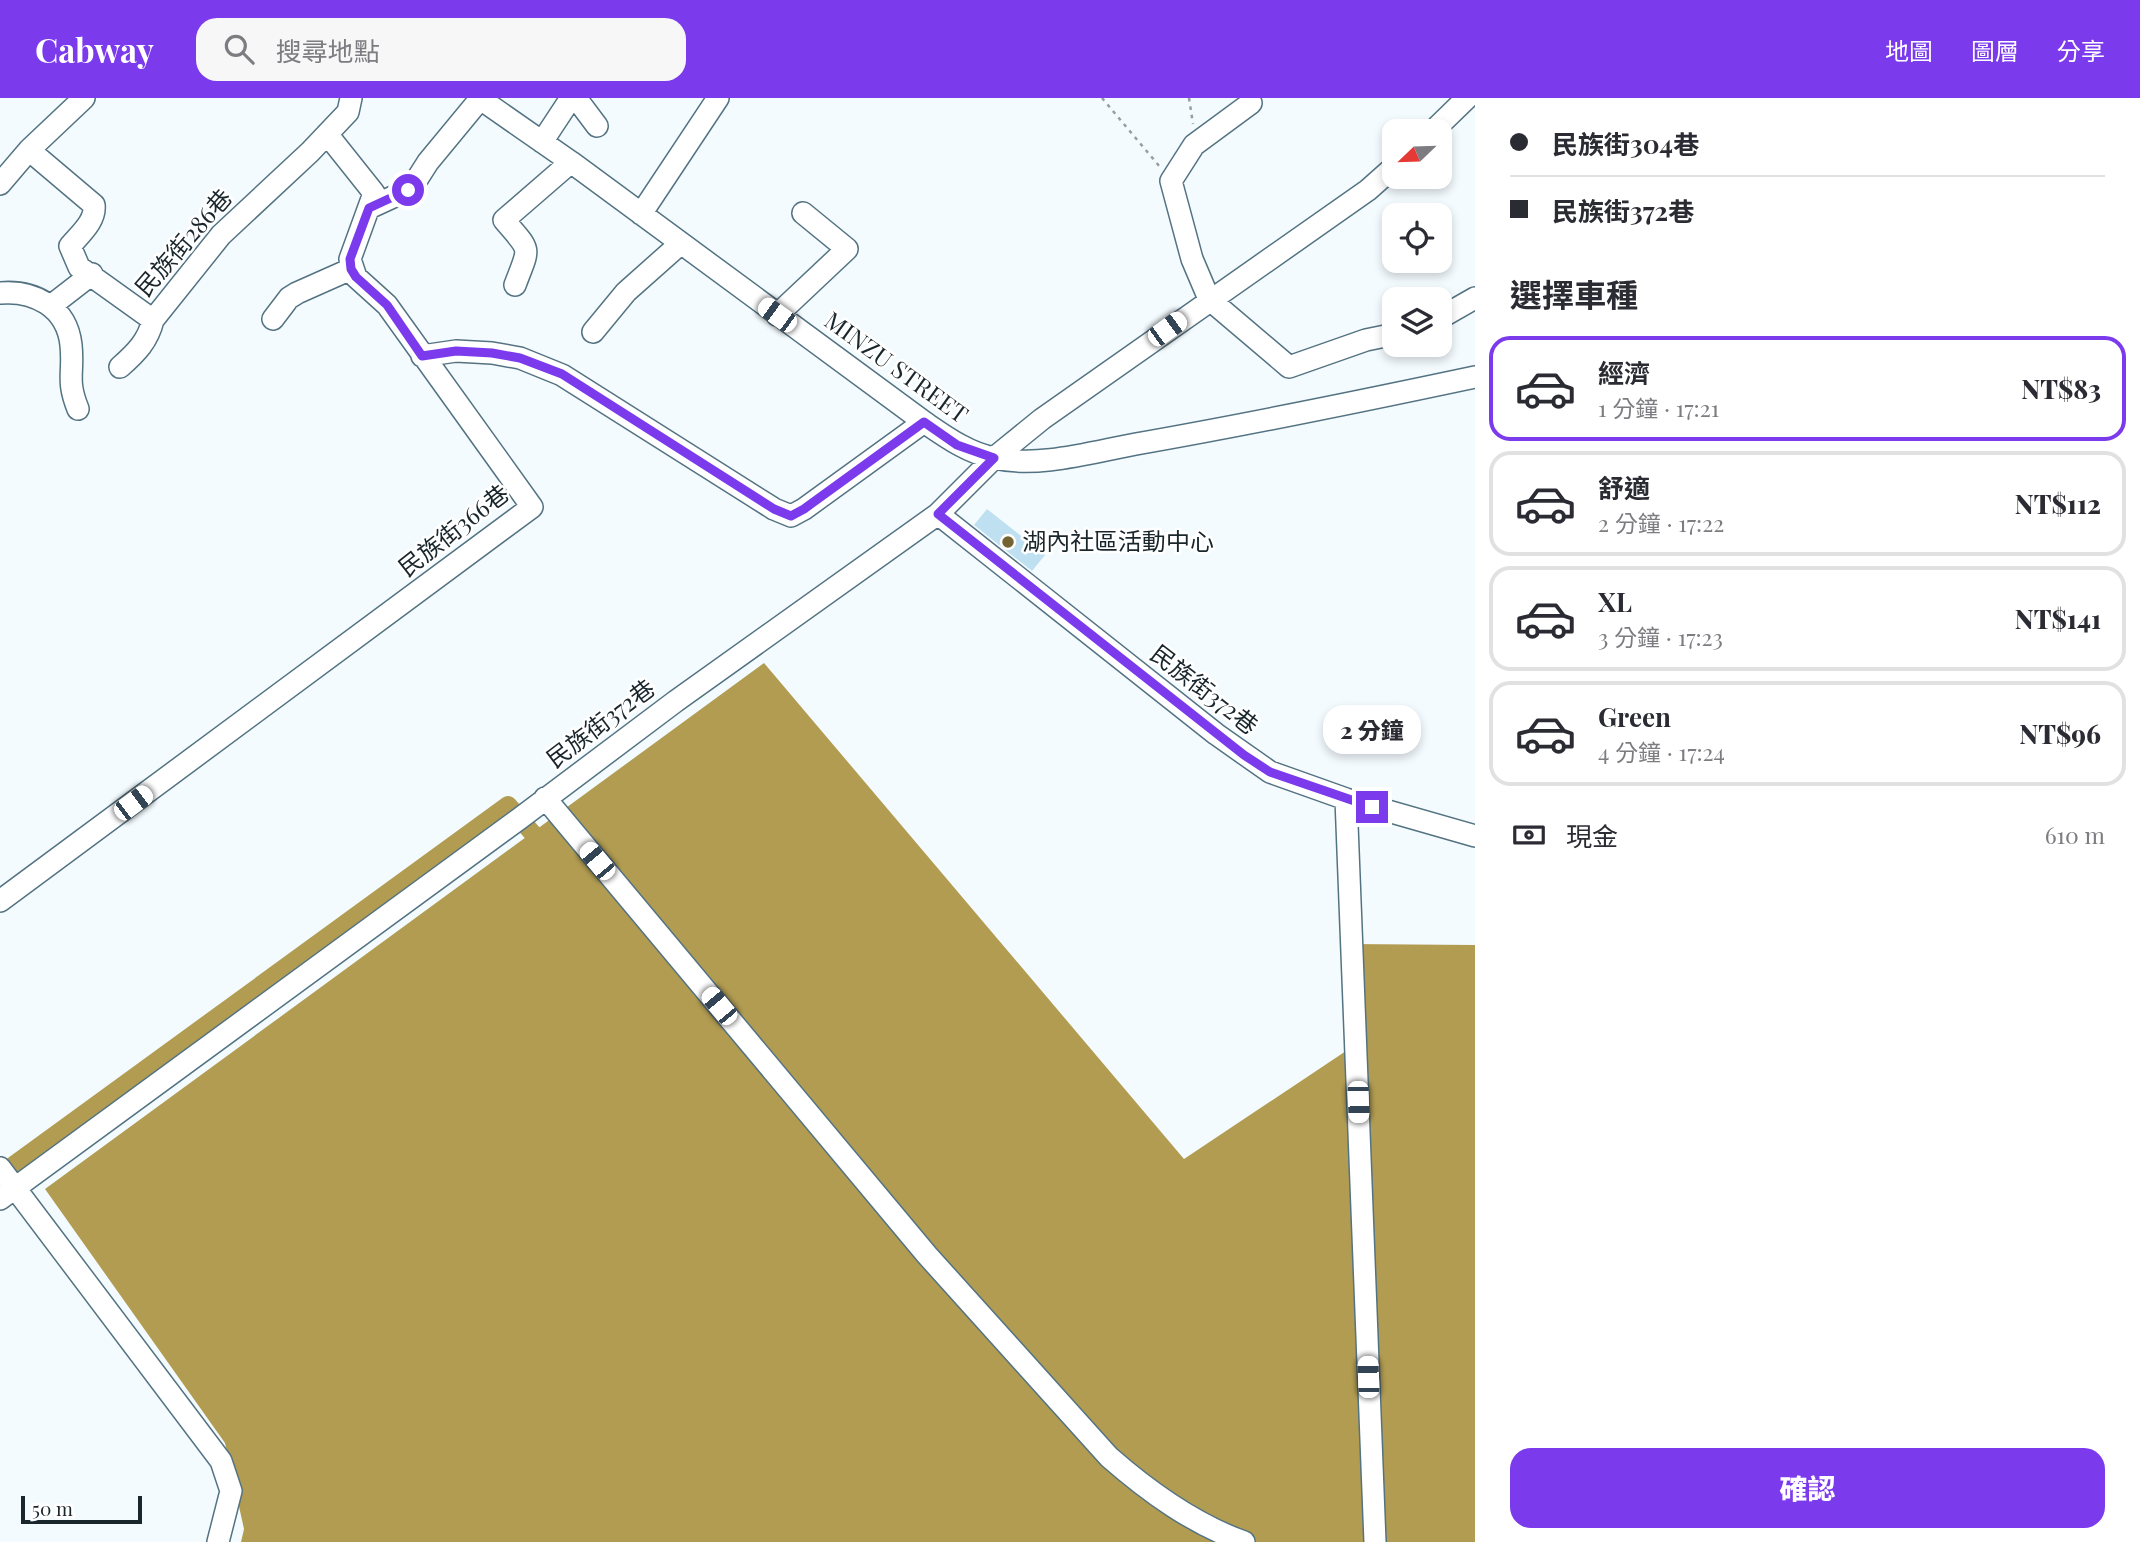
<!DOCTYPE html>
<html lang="zh-TW">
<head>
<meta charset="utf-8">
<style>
  body { margin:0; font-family:"Playfair Display","Noto Sans TC",serif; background:#f7f7f7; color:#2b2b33; height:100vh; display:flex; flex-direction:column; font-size:26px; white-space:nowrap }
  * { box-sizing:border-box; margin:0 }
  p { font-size:23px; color:#7c7c81 }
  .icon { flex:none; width:38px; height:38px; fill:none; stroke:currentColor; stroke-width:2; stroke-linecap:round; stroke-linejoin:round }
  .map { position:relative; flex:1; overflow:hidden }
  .panel { display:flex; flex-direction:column; background:#fff; width:665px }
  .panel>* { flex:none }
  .top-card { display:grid; align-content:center; height:154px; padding:0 35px; background:#fff }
  .needle { width:46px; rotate:247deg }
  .tools { position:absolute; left:1382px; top:21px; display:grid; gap:14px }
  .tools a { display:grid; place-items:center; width:70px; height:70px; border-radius:14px; background:#fff; box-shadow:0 4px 10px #0003; font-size:35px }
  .scale { position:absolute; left:21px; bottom:18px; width:121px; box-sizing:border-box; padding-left:7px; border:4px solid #19262c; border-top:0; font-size:19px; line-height:24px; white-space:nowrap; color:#19262c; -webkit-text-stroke:5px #fff; paint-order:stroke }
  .end { position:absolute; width:32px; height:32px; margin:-16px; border:9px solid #7c3aed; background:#fff; box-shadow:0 0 0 4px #fff }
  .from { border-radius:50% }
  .bubble { position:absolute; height:49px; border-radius:21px; background:#fff; box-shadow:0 4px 10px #0003; font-size:23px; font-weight:800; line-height:49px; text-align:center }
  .car { position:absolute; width:21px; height:42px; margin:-21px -10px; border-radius:9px; box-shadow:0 0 5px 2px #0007; background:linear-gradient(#fff 24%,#345 0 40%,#fff 0 76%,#345 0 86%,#fff 0) }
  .top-card b { display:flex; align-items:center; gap:24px; height:66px; font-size:26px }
  .top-card b+b { border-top:2px solid #e1e1e2 }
  .top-card i { width:18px; height:18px; background:#2b2b33 }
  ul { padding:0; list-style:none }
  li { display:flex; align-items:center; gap:21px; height:105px; margin:0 14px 10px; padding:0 21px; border:4px solid #e1e1e2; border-radius:21px }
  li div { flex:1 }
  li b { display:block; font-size:26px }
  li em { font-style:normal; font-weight:800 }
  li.selected { border-color:#7c3aed }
  li>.icon { width:63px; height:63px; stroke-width:1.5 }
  h2 { padding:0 35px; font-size:32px; line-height:84px }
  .pay { display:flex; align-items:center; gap:18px; height:77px; padding:0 35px; font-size:26px }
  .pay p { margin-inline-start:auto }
  .cta { display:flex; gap:14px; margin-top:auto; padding:14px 35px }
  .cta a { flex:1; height:80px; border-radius:21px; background:#7c3aed; color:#fff; font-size:28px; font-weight:800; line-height:80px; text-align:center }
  header { display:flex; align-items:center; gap:42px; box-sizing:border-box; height:98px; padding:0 35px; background:#7c3aed; color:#fff }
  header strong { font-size:33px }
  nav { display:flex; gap:38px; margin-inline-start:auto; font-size:24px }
  .search { width:490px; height:63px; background:#f7f7f7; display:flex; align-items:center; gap:18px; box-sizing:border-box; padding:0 24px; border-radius:21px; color:#7c7c81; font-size:26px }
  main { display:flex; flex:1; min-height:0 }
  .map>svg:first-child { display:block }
  .water { fill:#b29c52 }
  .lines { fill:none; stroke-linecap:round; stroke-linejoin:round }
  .canal { stroke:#b29c52; stroke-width:18 }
  .building { fill:#bee0f1 }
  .minor-casing { stroke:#547382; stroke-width:24 }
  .path { stroke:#949ea2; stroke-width:2.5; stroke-dasharray:3.5 5; stroke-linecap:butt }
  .minor { stroke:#fff; stroke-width:21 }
  .route { stroke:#7c3aed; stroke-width:9 }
  .poi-dot { fill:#736432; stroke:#fff; stroke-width:2.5 }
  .labels { text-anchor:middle; stroke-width:5; stroke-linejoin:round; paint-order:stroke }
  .street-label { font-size:24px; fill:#19262c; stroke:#fff }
  .poi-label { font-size:24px; fill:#19262c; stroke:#fff; text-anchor:start }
</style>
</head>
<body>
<header>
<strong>Cabway</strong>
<div class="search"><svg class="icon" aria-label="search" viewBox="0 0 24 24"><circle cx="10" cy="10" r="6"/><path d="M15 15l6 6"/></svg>搜尋地點</div>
<nav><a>地圖</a><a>圖層</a><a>分享</a></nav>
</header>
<main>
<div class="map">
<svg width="1475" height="1444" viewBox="0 0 1475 1444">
  <rect width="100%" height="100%" fill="#f4fbfe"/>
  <path class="water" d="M764 565 1184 1061 1346 953 1350 846 1475 847V1444H241L244 1431 225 1345 45 1091Z"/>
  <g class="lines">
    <path class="canal" d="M0 1077 508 707 548 753"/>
  </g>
  <path class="building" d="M987 411 1045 457 1032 473 974 427Z"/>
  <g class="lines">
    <g class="minor-casing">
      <path id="minor" d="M479 0 571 64 924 324C946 339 968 355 994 360 1039 370 1092 354 1136 346 1250 326 1362 303 1475 279
        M576 0 597 28
        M1251 5 1194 47 1171 83 1192 161 1209 201 1289 269 1366 242 1395 236
        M1433 33 1467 0
        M542 44 571 0
        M29 52 94 107C96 123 80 136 70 148L79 169 153 222
        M0 86 29 52 84 0
        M369 110 408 92 414 86 428 64 480 1
        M641 116 718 0
        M515 187C530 147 532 155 504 122L571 64
        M0 195C34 192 67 209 71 247 74 276 66 281 78 311
        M52 207 92 176
        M777 217 847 151 803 115
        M1440 220 1475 200
        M273 221 289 200 297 195 351 171
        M593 234 626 194 680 146
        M422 258 456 253 492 255 520 260 562 277 774 411 791 418 804 411 924 324
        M120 269C136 255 148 243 153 222L221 137 310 54 348 14 351 0
        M938 416 1216 636 1270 674 1346 701 1475 738
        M545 700 927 1157 1109 1359C1149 1394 1193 1426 1244 1444
        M1346 701 1375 1444
        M0 803 532 409 387 207 356 179 350 161 374 95 327 36
        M0 1070 221 1363 231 1393 218 1444
        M0 1101 519 721 676 603 938 416 994 360 1042 321 1368 92 1395 68"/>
    </g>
    <path class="path" d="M1102 0 1160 69
      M1189 0 1193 26"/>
    <use href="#minor" class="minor"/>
  </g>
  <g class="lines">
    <path class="route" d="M408 92 369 110 350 161 351 171 356 179 387 207 422 258 456 253 492 255 520 260 562 276 774 411 791 418 804 411 924 324 957 347 994 360 938 416 1244 657 1270 674 1372 709"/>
  </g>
  <circle class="poi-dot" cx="1008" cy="444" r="7"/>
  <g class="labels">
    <g class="street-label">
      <text transform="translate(184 145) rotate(-49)" y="8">民族街286巷</text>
      <text transform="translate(896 270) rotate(36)" y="8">MINZU STREET</text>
      <text transform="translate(454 433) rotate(-38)" y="8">民族街366巷</text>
      <text transform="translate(1204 592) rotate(38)" y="8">民族街372巷</text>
      <text transform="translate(601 626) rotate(-37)" y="8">民族街372巷</text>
    </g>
    <g class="poi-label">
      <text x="1022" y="452">湖內社區活動中心</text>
    </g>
  </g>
</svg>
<div class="tools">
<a><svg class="needle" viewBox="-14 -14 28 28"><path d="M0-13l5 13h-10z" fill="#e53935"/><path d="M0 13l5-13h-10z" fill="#7c7c81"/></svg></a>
<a><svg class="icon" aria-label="locate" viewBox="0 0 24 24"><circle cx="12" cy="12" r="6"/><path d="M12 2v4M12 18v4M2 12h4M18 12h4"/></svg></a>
<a><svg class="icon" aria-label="layers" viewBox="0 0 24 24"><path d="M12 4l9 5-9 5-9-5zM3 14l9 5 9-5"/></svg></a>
</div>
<div class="scale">50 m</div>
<i class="end from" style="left:408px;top:92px"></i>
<i class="end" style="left:1372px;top:709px"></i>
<div class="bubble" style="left:1323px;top:607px;width:98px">2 分鐘</div>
<i class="car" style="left:777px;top:217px;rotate:306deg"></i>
<i class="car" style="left:1167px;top:231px;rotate:54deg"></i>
<i class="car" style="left:133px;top:705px;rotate:53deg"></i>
<i class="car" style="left:597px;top:763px;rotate:320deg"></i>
<i class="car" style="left:719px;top:908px;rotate:320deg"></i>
<i class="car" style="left:1358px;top:1004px;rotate:178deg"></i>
<i class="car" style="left:1368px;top:1279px;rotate:358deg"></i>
</div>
<section class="panel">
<div class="top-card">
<b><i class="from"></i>民族街304巷</b>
<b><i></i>民族街372巷</b>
</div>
<h2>選擇車種</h2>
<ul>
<li class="selected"><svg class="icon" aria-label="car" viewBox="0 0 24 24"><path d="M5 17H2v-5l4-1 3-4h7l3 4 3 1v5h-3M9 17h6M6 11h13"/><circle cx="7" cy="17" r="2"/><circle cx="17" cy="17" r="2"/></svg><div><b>經濟</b><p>1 分鐘 · 17:21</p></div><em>NT$83</em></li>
<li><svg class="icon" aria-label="car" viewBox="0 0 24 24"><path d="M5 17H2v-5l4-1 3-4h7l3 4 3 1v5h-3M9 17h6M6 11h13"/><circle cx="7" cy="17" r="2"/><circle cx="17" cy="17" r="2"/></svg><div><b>舒適</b><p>2 分鐘 · 17:22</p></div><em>NT$112</em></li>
<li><svg class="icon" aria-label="car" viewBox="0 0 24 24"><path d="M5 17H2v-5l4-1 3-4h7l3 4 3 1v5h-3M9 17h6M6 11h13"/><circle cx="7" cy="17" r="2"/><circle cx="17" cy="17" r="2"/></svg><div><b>XL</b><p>3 分鐘 · 17:23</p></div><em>NT$141</em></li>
<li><svg class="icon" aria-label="car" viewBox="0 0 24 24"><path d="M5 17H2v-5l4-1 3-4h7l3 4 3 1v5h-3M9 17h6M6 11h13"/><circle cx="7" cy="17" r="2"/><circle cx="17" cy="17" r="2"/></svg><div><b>Green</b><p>4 分鐘 · 17:24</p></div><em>NT$96</em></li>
</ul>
<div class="pay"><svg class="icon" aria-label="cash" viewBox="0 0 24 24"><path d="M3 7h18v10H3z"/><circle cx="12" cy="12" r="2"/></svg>現金<p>610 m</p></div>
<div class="cta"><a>確認</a></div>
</section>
</main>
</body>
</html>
